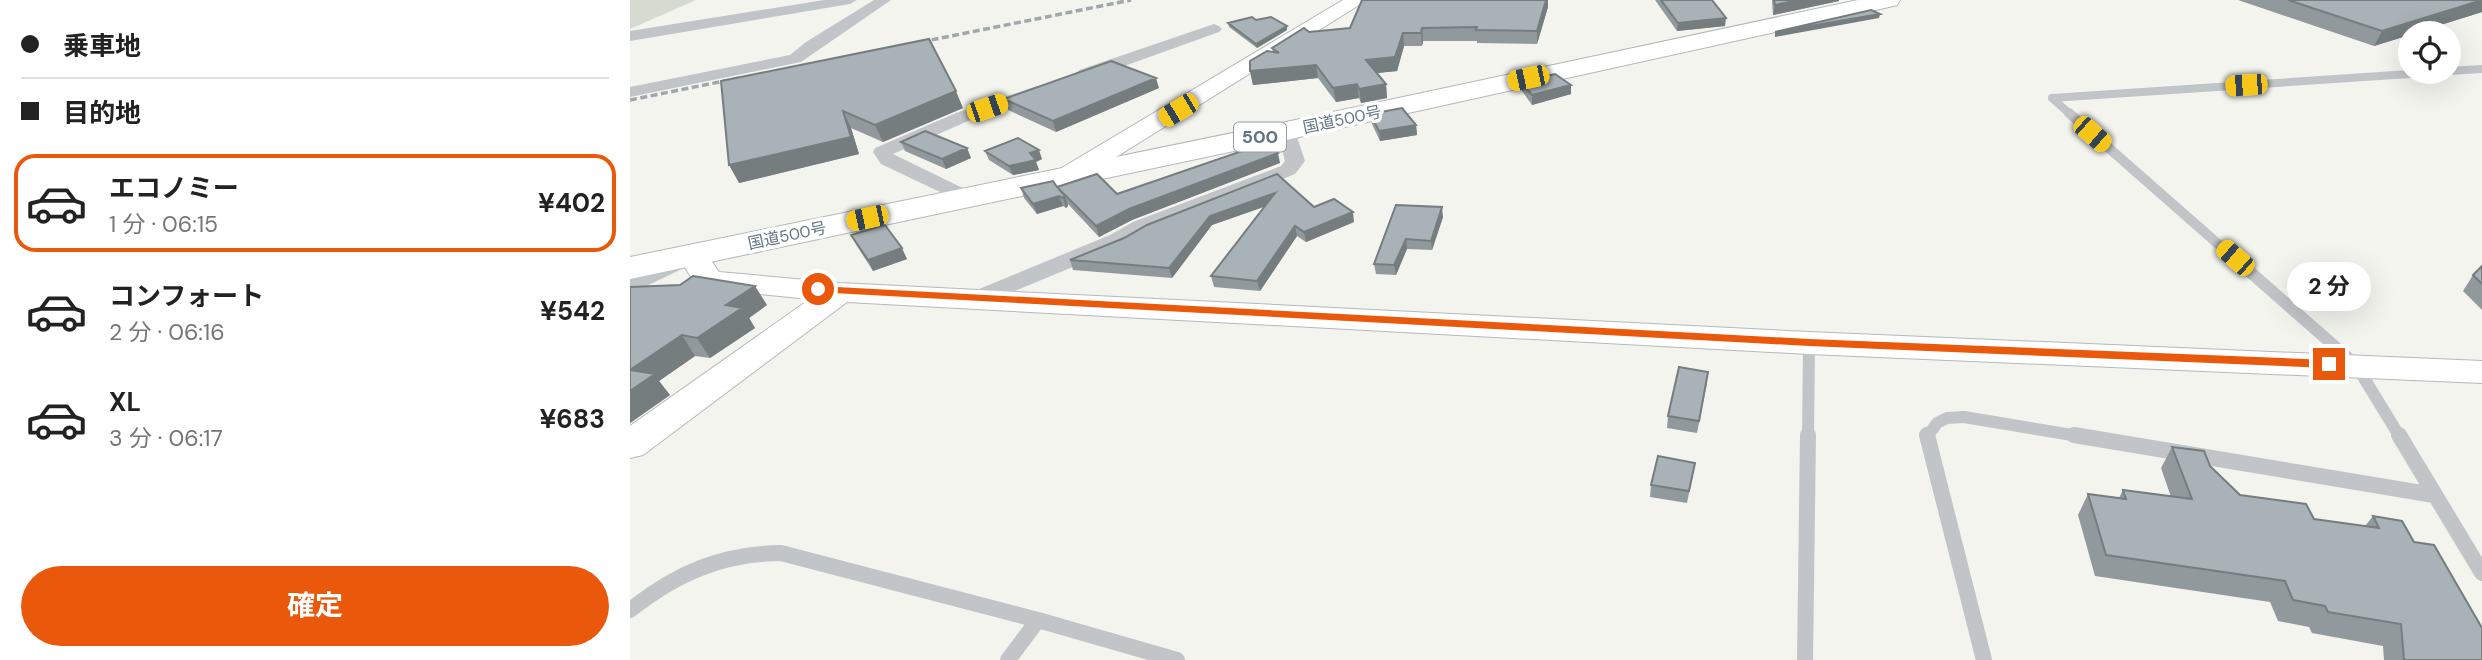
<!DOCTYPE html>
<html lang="ja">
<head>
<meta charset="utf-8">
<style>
  body { margin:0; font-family:"DM Sans","Noto Sans JP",sans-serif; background:#f2f2f2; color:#222; height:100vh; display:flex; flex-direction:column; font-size:26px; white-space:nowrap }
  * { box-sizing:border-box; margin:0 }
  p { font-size:23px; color:#767676 }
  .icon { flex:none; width:38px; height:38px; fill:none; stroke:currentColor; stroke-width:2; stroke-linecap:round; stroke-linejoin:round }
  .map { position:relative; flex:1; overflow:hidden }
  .details { display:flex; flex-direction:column; background:#fff; width:630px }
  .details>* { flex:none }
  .hud { display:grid; align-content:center; height:154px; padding:0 21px; background:#fff }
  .buttons { position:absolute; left:1768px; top:21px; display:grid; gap:14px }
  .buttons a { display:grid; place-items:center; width:63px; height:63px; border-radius:50%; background:#fff; box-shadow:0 7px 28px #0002; font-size:35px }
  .end { position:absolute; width:32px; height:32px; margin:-16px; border:9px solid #ea580c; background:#fff; box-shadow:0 0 0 4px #fff }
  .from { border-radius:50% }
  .bubble { position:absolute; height:49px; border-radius:24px; background:#fff; box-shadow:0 7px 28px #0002; font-size:23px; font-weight:700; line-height:49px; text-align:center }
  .car { position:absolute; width:21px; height:42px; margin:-21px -10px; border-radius:9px; box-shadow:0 0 5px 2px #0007; background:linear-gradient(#f5c518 24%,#345 0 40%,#f5c518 0 76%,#345 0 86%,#f5c518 0) }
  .hud b { display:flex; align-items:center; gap:24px; height:66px; font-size:26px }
  .hud b+b { border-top:2px solid #e0e0e0 }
  .hud i { width:18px; height:18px; background:#222 }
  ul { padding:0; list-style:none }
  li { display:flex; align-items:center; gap:21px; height:98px; margin:0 14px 10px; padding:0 7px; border:4px solid transparent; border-radius:21px }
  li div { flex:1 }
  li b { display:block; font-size:26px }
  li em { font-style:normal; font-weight:700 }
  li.active { border-color:#ea580c }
  li>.icon { width:63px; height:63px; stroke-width:1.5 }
  .action { display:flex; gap:14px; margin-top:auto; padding:14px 21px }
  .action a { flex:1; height:80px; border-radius:42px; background:#ea580c; color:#fff; font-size:28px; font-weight:700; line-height:80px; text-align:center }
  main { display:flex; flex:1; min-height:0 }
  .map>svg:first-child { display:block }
  .green { fill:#d5dbd0 }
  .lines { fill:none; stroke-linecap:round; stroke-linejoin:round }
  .secondary-casing { stroke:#b3b9bd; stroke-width:2 }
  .highway-casing { stroke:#b3b7ba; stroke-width:2 }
  .lane-far3 { stroke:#c1c5c8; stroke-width:8 }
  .lane-far2 { stroke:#c1c5c8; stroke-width:10 }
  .lane-far1 { stroke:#c1c5c8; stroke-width:12 }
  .lane { stroke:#c1c5c8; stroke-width:16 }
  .street { fill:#c1c5c8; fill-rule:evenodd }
  .secondary { fill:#fff; fill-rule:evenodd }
  .highway { fill:#fff; fill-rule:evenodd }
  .rail { stroke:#a1a8ad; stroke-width:3.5; stroke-dasharray:7 3.5; stroke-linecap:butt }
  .wall { fill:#91999d }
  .shaded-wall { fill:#767d7f }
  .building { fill:#a9b2b6; stroke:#767d7f; stroke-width:2 }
  .route { fill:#ea580c }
  .labels { text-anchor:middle; stroke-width:7; stroke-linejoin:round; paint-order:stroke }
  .far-street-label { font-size:16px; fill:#617482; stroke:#fff }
  .shield { fill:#fff; stroke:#909ea8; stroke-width:2 }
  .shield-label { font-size:18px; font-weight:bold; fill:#617482 }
</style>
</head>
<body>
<main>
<section class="details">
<div class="hud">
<b><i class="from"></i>乗車地</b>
<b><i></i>目的地</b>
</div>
<ul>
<li class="active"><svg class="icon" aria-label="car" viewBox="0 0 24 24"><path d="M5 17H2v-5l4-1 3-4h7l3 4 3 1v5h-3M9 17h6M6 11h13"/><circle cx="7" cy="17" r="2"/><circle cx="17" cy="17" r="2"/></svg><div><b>エコノミー</b><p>1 分 · 06:15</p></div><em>¥402</em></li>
<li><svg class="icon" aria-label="car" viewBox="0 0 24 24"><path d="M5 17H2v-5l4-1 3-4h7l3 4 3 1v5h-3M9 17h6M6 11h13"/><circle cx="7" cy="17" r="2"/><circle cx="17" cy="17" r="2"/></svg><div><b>コンフォート</b><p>2 分 · 06:16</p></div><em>¥542</em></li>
<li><svg class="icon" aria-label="car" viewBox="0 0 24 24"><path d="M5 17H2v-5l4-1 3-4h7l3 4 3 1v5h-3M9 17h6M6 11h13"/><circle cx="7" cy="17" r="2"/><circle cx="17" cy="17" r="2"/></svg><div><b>XL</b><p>3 分 · 06:17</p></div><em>¥683</em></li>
</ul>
<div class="action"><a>確定</a></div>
</section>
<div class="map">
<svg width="1852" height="660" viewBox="0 0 1852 660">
  <rect width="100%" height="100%" fill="#f4f4ef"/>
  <path class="green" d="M0 0H66L0 29Z"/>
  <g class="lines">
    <g class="secondary-casing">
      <path id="secondary" d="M713 0H737L448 181 439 183 430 181 426 175 430 169Z
        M62 246 73 249 89 272 210 283 1179 332 1852 361V383L1179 354 217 302 13 455 0 458V426L180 299 68 288 47 255 51 249Z"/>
    </g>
    <g class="highway-casing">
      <path id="highway" d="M1228 0H1270L1267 5 1259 7 656 140 0 279V257L656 122Z"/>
    </g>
    <path class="lane-far3" d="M1818 71 1852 69
      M1422 98 1441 115
      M1422 98 1810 72"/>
    <path class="lane-far2" d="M1439 113 1604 258"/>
    <path class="lane-far1" d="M1602 256 1726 365 1770 437
      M1178 437 1179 343
      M1297 437 1307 423 1317 418 1334 417 1454 437"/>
    <path class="lane" d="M1297 435 1354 660
      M1444 435 1804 495
      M1769 435 1852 573
      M0 610C47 573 91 554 151 553L408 620
      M378 660 408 620 547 660
      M1175 660 1178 435"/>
    <path class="street" d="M194 0H227L220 4 0 41V31Z
      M244 0H261L171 62 0 97V87L160 55 176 42Z
      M584 24 589 26 592 29 589 32 461 78 455 79 447 74 449 70Z
      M407 86 413 87 416 91 413 95 338 121 263 154 345 194 348 198 345 202H331L251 164 243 152 245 148 326 113Z
      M656 126 665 131 675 161 665 174 519 232 496 245 353 304H337L333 299 337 294 480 235 503 222 651 166 655 161 647 131Z
      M52 253 60 255 63 260 60 265 0 294V278Z"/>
    <use href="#secondary" class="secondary"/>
    <use href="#highway" class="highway"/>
    <path class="rail" d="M281 44 501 0
      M0 100 109 78"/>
  </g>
  <path class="wall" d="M732 0H918V7L907 44 847 43V41H793L792 46H774L767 71 747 73 756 84 757 98 731 103 729 98 706 102 688 78 623 85 620 71 643 52 642 48 679 32 720 28Z
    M1025 0H1071L1095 26 1047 31Z
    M1142 0H1209V1L1143 15Z
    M1608 0H1852V12L1744 46Z
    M626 20 657 26V30L627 48 599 27 598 23Z
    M91 81 333 108 253 142 221 128 229 154 109 183Z
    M891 82 941 85V94L902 105 892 91Z
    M529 88 426 132 378 110 374 99Z
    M740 114 786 125 787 135 750 141 742 124Z
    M271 142 337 148 341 158 316 169 275 151Z
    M355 151 412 159 406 162 409 170 383 175 359 160Z
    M650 163 502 220 469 237 438 204V206L436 208 433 206 407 214 394 198 391 188 427 187 487 194Z
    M647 174 684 207 724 222 676 242 667 236 630 291 584 287 581 276 634 207 582 225 542 278 443 270 440 260Z
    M766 205 813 217 802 250 777 249 766 275 746 274 744 264Z
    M221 235 277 259 243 271 227 246Z
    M1852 266V310L1833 291 1843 275Z
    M0 287 137 305 119 318 125 328 80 358 65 356 29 381 40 395 0 423Z
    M1077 383 1067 433 1037 428 1038 416Z
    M1542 447 1580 466 1610 495 1684 519 1735 526 1743 516 1852 660H1754L1753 646 1682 633 1679 627 1648 621 1640 602 1465 576 1448 515 1458 494 1489 498 1493 490 1541 497 1531 468Z
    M1065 463 1057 503 1020 497 1021 485Z"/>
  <path class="shaded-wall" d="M915 0H918V7L907 44V31Z
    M1169 0H1209V1L1143 15 1145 5Z
    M1852 0V12L1785 33H1780V35L1744 46 1752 31Z
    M1250 14 1249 18 1145 37V32Z
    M1096 18 1095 26 1047 31 1048 23Z
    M657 26V30L627 48 626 44Z
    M792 28 793 41 792 46 791 33Z
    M773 33 774 46 767 71 738 74 736 60Z
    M686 65 688 78 623 85 620 71Z
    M526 78 529 88 426 132 423 121Z
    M727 84 729 98 706 102 703 88Z
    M756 84 757 98 731 103 729 89Z
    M941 85V94L902 105V95Z
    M326 91 333 108 253 142 245 125Z
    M213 111 221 128 229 154 109 183 99 165Z
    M786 125 787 135 750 141 749 131Z
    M337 148 341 158 316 169 312 159Z
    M409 150 412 159 406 162 409 170 383 175 379 166 400 153Z
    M648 153 650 163 502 220 469 237 466 226 499 209Z
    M645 193 647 202 582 225 542 278 539 268 580 216Z
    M429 196 433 206 407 214 403 204Z
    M435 196 438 206 436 208 433 198Z
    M812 207 813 217 802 250 801 241Z
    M723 212 724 222 676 242 674 232Z
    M665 226 667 236 630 291 627 281Z
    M776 239 777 249 766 275 764 265Z
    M272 248 277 259 243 271 238 260Z
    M125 286 137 305 119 318 125 328 80 358 67 338 96 305Z
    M52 335 65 356 29 381 40 395 0 423V370Z"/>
  <path class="building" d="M732 0H916L907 31 846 30 847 27 792 28 791 33H773L765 57 736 60 756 84 729 89 727 84 703 88 686 65 620 71V61L637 51 649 53 642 48 674 28 679 32 720 28Z
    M1031 0H1082L1096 18 1048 23Z
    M1144 0H1169L1145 5Z
    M1658 0H1852L1752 31Z
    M1241 10 1250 14 1145 32Z
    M622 17 626 20 641 17 657 26 626 44 598 23Z
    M299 39 326 91 245 125 213 111 221 137 99 165 91 81Z
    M481 61 526 78 423 121 374 99Z
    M925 74 941 85 902 95 891 82Z
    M772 108 786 125 749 131 740 114Z
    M295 131 337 148 312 159 271 142Z
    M388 138 409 150 400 153 406 160 379 166 355 151Z
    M635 143 648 153 499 209 466 226 428 188 435 196 433 198 429 196 403 204 391 188 423 181 427 187 467 174 487 194Z
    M647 174 684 207 704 199 723 212 674 232 665 226 627 281 581 276 645 193 580 216 539 268 440 260 494 238 517 225Z
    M766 205 812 207 801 241 776 239 764 265 744 264Z
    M255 225 272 248 238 260 221 235Z
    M1852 266V284L1843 275Z
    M63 276 125 286 96 305 112 308 67 338 52 335 0 370 25 374 0 391V287L50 285Z
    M1049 367 1078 372 1069 421 1038 416Z
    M1542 447 1574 451 1580 466 1610 495 1676 504 1684 519 1749 528 1743 516 1772 521 1784 542 1804 545 1852 628V660H1775L1774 659 1771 624 1698 612 1695 606 1663 600 1655 581 1476 555 1458 494 1496 499 1493 490 1562 499Z
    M1028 456 1065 463 1059 491 1021 485Z"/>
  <path class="route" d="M188 286 1179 339 1699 360 1705 364 1699 368 1179 346 184 292 182 289Z"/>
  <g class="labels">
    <g class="far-street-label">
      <text transform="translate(712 119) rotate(-12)" y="6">国道500号</text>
      <text transform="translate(157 235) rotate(-12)" y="6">国道500号</text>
    </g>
    <rect class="shield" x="604" y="122.5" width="52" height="29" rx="5"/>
    <g class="shield-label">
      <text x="630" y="143">500</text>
    </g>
  </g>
</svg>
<div class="buttons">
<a><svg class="icon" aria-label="locate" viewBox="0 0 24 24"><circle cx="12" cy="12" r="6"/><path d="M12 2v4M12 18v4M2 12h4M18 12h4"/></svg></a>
</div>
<i class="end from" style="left:188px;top:289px"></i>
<i class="end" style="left:1699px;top:364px"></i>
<div class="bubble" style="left:1657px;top:262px;width:84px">2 分</div>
<i class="car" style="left:898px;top:78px;rotate:258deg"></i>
<i class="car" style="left:1616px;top:85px;rotate:266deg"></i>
<i class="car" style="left:357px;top:108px;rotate:71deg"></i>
<i class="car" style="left:548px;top:110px;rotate:239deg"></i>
<i class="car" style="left:1462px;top:134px;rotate:131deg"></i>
<i class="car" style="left:237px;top:218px;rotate:258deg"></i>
<i class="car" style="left:1605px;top:258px;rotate:311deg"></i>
</div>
</main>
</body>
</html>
